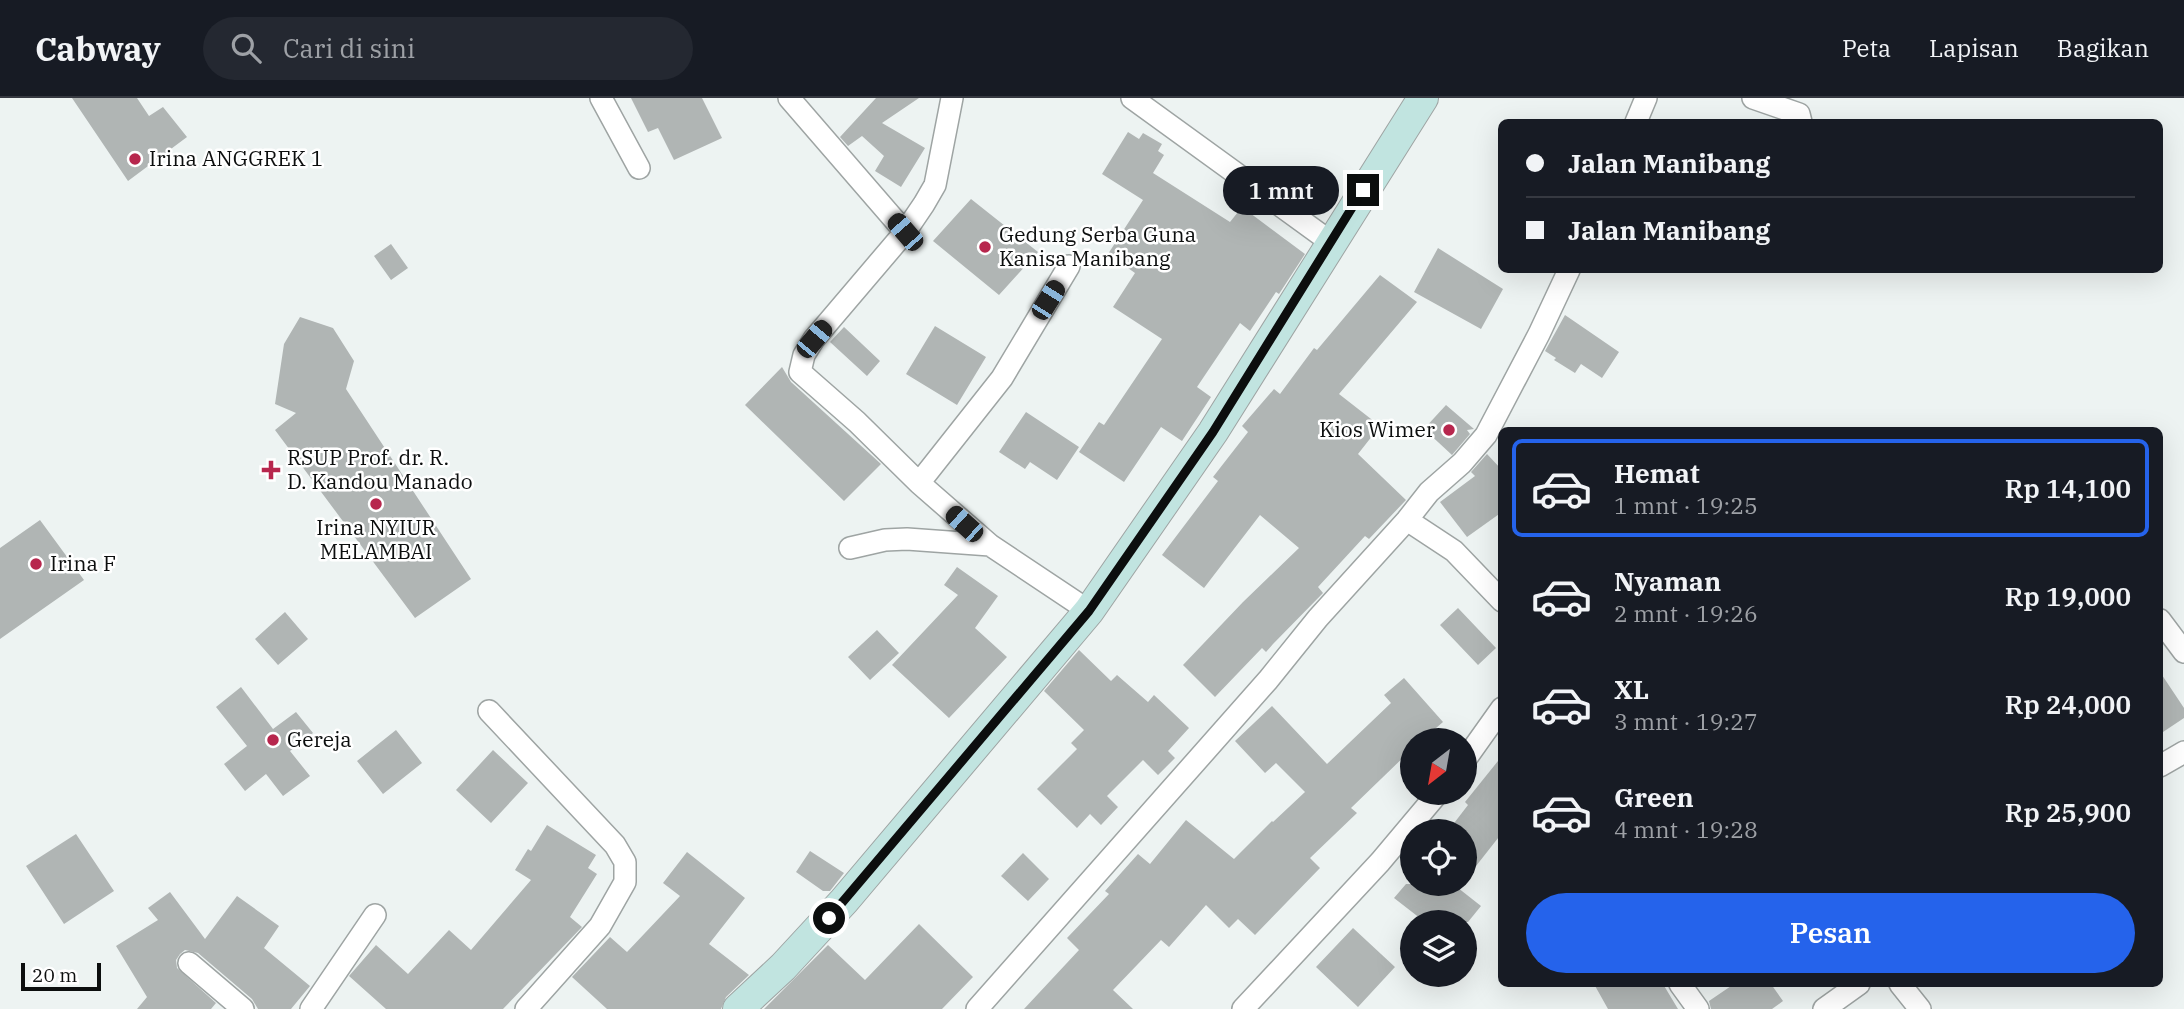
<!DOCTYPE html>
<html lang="id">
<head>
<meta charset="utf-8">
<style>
  body { margin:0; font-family:"IBM Plex Serif",serif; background:#242831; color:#f1f3f6; height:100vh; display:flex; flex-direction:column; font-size:26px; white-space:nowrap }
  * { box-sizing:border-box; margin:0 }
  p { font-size:23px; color:#9ea1a6 }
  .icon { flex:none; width:38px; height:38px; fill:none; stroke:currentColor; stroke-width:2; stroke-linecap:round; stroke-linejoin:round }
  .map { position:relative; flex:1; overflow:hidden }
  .details { position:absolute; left:1498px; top:329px; width:665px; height:560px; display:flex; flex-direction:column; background:#171b24; border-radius:10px; box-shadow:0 7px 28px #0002 }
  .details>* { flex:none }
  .top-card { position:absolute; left:1498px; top:21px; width:665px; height:154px; border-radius:10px; box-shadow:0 7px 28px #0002; display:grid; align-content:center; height:154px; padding:0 28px; background:#171b24 }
  .needle { width:46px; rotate:211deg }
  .controls { position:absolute; left:1400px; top:630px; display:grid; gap:14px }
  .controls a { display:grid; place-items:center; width:77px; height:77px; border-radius:50%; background:#171b24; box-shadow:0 7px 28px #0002; font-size:35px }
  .scale { position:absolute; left:21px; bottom:18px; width:80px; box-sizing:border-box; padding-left:7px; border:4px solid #0c0e0e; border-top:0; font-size:19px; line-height:24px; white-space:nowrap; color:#0c0e0e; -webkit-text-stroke:5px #fff; paint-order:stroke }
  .end { position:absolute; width:32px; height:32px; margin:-16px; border:9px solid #0c0e0e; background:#fff; box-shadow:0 0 0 4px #fff }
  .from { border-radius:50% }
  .bubble { position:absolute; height:49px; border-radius:24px; background:#171b24; box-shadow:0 7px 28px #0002; font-size:23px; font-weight:600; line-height:49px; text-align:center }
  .car { position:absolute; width:21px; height:42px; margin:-21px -10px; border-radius:9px; box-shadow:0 0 5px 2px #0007; background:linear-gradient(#222 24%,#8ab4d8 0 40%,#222 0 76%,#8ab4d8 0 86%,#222 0) }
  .top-card b { display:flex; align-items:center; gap:24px; height:66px; font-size:26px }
  .top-card b+b { border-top:2px solid #363941 }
  .top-card i { width:18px; height:18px; background:#f1f3f6 }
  ul { padding:12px 0 0; list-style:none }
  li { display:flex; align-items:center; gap:21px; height:98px; margin:0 14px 10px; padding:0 14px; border:4px solid transparent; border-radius:10px }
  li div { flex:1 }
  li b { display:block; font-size:26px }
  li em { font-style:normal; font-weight:600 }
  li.active { border-color:#2563eb }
  li>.icon { width:63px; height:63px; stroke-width:1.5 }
  .button { display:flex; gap:14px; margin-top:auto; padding:14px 28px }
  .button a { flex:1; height:80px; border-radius:42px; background:#2563eb; color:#fff; font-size:28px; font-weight:600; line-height:80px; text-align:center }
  header { display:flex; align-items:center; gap:42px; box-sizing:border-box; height:98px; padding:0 35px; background:#171b24; border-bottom:2px solid #363941 }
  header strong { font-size:33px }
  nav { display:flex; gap:38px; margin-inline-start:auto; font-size:24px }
  .search { width:490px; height:63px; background:#242831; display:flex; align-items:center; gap:18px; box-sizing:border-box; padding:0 24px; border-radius:38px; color:#9ea1a6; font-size:26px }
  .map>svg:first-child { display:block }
  .building { fill:#b0b5b4 }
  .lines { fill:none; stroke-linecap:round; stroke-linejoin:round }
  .street-casing { stroke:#9ea4a3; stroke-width:24 }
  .secondary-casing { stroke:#9ea4a3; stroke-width:32 }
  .street { stroke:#fff; stroke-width:21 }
  .secondary { stroke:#c1e4e0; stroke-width:30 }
  .route { stroke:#0c0e0e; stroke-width:9 }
  .poi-dot { fill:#b7264d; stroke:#fff; stroke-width:2.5 }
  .labels { text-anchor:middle; stroke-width:5; stroke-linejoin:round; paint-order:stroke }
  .poi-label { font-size:21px; fill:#0c0e0e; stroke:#fff; text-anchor:start }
</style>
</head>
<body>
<header>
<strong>Cabway</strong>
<div class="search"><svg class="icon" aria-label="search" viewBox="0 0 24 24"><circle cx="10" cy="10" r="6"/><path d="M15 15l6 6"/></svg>Cari di sini</div>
<nav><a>Peta</a><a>Lapisan</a><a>Bagikan</a></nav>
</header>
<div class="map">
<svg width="2184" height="911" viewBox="0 0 2184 911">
  <rect width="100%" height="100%" fill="#edf3f2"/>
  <path class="building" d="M72 0H137L149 18 163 9 187 39 128 83Z
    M631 0H702L722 40 674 62 658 30 648 34Z
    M876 0H919L882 25 925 50 901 89 875 73 884 58 862 38 848 48 840 39Z
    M1128 34 1139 41 1143 35 1162 46 1158 53 1164 57 1153 75 1230 124 1242 109 1305 156 1279 196 1276 194 1250 233 1240 225 1197 289 1211 299 1182 343 1161 329 1124 384 1079 354 1099 324 1104 327 1162 241 1113 209 1135 175 1108 156 1143 102 1102 76Z
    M971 101 1038 154 999 197 933 143Z
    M391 146 408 170 391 182 374 158Z
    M1438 150 1503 191 1481 231 1414 194Z
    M1380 177 1417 204 1339 296 1380 328 1358 356 1406 402 1369 441 1365 438 1318 489 1323 495 1273 546 1266 554 1262 550 1215 599 1183 567 1243 504 1299 450 1260 417 1204 490 1162 457 1218 383 1213 379 1248 334 1242 328 1274 291 1280 296 1314 250 1317 252Z
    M1565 217 1619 254 1602 280 1581 266 1575 275 1554 262 1556 260 1545 253Z
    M300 219 333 230 354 263 346 291 471 481 415 520 275 332 296 315 275 306 284 246Z
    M935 228 986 259 957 307 906 276Z
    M844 229 880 263 867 278 830 244Z
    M782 269 791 284 881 366 844 403 745 307Z
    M1446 307 1474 331 1467 332 1470 336 1452 357 1425 332H1423Z
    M1026 314 1079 349 1057 382 1030 364 1025 371 999 354Z
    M1487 356 1502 372V414L1467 439 1440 404 1475 378 1471 374Z
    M40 422 84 482 0 541V450Z
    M957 469 998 498 975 530 1007 559 949 620 892 567 958 497 944 487Z
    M1458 510 1496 550 1478 567 1440 527Z
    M285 514 308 541 278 567 255 541Z
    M877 532 899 555 870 582 848 559Z
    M1079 552 1111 583 1117 577 1148 604 1154 597 1189 630 1168 653 1175 660 1158 677 1143 662 1107 698 1118 709 1101 727 1090 716 1077 730 1037 691 1077 651 1071 645 1084 632 1044 593Z
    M2160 574 2184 610V620L2160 636Z
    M1404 580 1443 624 1422 642H1412V651L1351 710 1357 715 1310 760 1320 770 1255 837 1238 821 1229 830 1206 807 1169 849 1161 842 1113 892 1133 911H1024L1079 852 1067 840 1109 796 1105 793 1138 756 1150 766 1186 722 1234 761 1272 723 1273 724 1305 694 1276 665 1265 675 1235 643 1272 608 1327 666 1391 605 1384 597Z
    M241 589 273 631 296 614 313 635 290 653 310 678 283 698 266 676 245 693 224 666 247 648 216 609Z
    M396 632 422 665 383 696 357 663Z
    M493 652 528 685 491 725 456 692Z
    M1502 658V735L1465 782V733H1448L1468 707 1465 704Z
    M547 727 596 757 588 770 597 776 570 819 582 829 503 911H386L349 878 376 847 408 876 449 832 471 852 531 782 515 772 528 751 531 753Z
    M76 736 114 793 64 826 26 768Z
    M810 753 844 775 830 793H823L796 774Z
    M687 754 745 800 709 846 749 877 726 899 721 911H607L572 879 610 839 627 854 680 798 663 785Z
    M1023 755 1049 781 1028 803 1001 778Z
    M1406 786H1453L1481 808 1468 824H1425L1394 800Z
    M170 794 205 841 237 798 279 828 264 850 310 888 291 911H258L252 901 198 855 185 852 180 856 176 862 177 870 216 905 211 911H137L147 899 116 848 158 822 148 810Z
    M919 826 973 879 942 911H764L828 847 865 882Z
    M1353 830 1395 869 1358 909 1316 869Z
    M1594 886H1663L1678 911H1608Z
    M1734 886H1771L1783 903 1772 911H1711L1709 903Z"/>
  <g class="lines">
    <g class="street-casing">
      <path id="street" d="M601 0 639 70
        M789 0 905 134
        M1132 0 1332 145
        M1753 0 1799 16 1801 24
        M1636 24 1646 0
        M1069 168 1002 280 919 385 990 447 1089 513
        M919 385 857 324 800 274 804 257 814 241 905 134 924 106 935 87 952 0
        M1407 422 1454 453 1502 503
        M850 450 885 442 907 441 990 447
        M2160 522 2184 554
        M489 613 615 747 625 764V784L600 828 526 911
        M1465 662 1502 610
        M2160 668 2184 654
        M189 865 243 911
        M1680 886 1698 911
        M1900 886 1920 911
        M311 911 375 817
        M977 911 1268 582 1318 520 1407 422 1429 394 1462 365 1486 337 1539 236 1569 172
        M1243 911 1380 764 1438 695
        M1824 911 1859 886"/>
    </g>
    <g class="secondary-casing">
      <path id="secondary" d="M738 911 783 869 844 803 1089 513 1213 334 1423 0"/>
    </g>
    <use href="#street" class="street"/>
    <use href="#secondary" class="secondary"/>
  </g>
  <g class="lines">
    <path class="route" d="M829 820 1089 513 1213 334 1363 92"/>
  </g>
  <g class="poi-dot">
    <circle cx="135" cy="61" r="7"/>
    <circle cx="985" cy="149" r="7"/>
    <circle cx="1449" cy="332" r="7"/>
    <path d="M267.5 361.5h7v7h7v7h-7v7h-7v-7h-7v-7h7z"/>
    <circle cx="376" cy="406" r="7"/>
    <circle cx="36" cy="466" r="7"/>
    <circle cx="273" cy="642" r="7"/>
  </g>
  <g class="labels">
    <g class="poi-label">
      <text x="149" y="68">Irina ANGGREK 1</text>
      <text x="999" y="144">Gedung Serba Guna<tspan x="999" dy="24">Kanisa Manibang</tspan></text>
      <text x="1435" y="339" text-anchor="end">Kios Wimer</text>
      <text x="287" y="367">RSUP Prof. dr. R.<tspan x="287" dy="24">D. Kandou Manado</tspan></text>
      <text x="376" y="437" text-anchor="middle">Irina NYIUR<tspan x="376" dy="24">MELAMBAI</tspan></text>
      <text x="50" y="473">Irina F</text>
      <text x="287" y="649">Gereja</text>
    </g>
  </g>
</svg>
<div class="controls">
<a><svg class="needle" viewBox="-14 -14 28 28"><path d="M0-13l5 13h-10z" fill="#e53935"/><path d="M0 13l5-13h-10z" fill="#9ea1a6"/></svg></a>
<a><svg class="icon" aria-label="locate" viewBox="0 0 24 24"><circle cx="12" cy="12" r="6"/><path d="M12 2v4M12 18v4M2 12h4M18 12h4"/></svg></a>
<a><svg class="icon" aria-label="layers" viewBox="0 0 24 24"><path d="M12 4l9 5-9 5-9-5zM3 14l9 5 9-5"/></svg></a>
</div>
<div class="scale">20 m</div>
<i class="end from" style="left:829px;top:820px"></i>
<i class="end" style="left:1363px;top:92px"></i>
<div class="bubble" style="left:1223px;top:68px;width:116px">1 mnt</div>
<i class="car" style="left:905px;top:134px;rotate:319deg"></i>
<i class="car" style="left:1048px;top:202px;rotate:32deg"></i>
<i class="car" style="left:814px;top:241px;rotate:40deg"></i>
<i class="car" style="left:964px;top:426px;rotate:312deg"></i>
<div class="top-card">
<b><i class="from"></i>Jalan Manibang</b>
<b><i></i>Jalan Manibang</b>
</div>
<section class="details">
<ul>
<li class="active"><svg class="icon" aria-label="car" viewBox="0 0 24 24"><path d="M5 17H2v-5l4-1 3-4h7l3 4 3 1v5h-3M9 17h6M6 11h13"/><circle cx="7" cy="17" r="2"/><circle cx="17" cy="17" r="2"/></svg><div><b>Hemat</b><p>1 mnt · 19:25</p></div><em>Rp 14,100</em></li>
<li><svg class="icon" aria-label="car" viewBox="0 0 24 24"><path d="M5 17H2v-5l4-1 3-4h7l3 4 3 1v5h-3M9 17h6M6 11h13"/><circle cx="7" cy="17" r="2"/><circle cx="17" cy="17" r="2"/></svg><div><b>Nyaman</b><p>2 mnt · 19:26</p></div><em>Rp 19,000</em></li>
<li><svg class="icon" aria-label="car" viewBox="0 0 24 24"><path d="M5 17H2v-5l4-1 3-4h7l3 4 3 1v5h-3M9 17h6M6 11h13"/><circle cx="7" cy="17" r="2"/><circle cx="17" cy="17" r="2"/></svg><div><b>XL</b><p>3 mnt · 19:27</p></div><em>Rp 24,000</em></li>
<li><svg class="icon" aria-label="car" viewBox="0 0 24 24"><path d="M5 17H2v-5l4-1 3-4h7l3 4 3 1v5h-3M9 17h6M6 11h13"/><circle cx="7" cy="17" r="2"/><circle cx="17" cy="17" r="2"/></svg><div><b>Green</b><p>4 mnt · 19:28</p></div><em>Rp 25,900</em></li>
</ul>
<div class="button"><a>Pesan</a></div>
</section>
</div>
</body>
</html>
